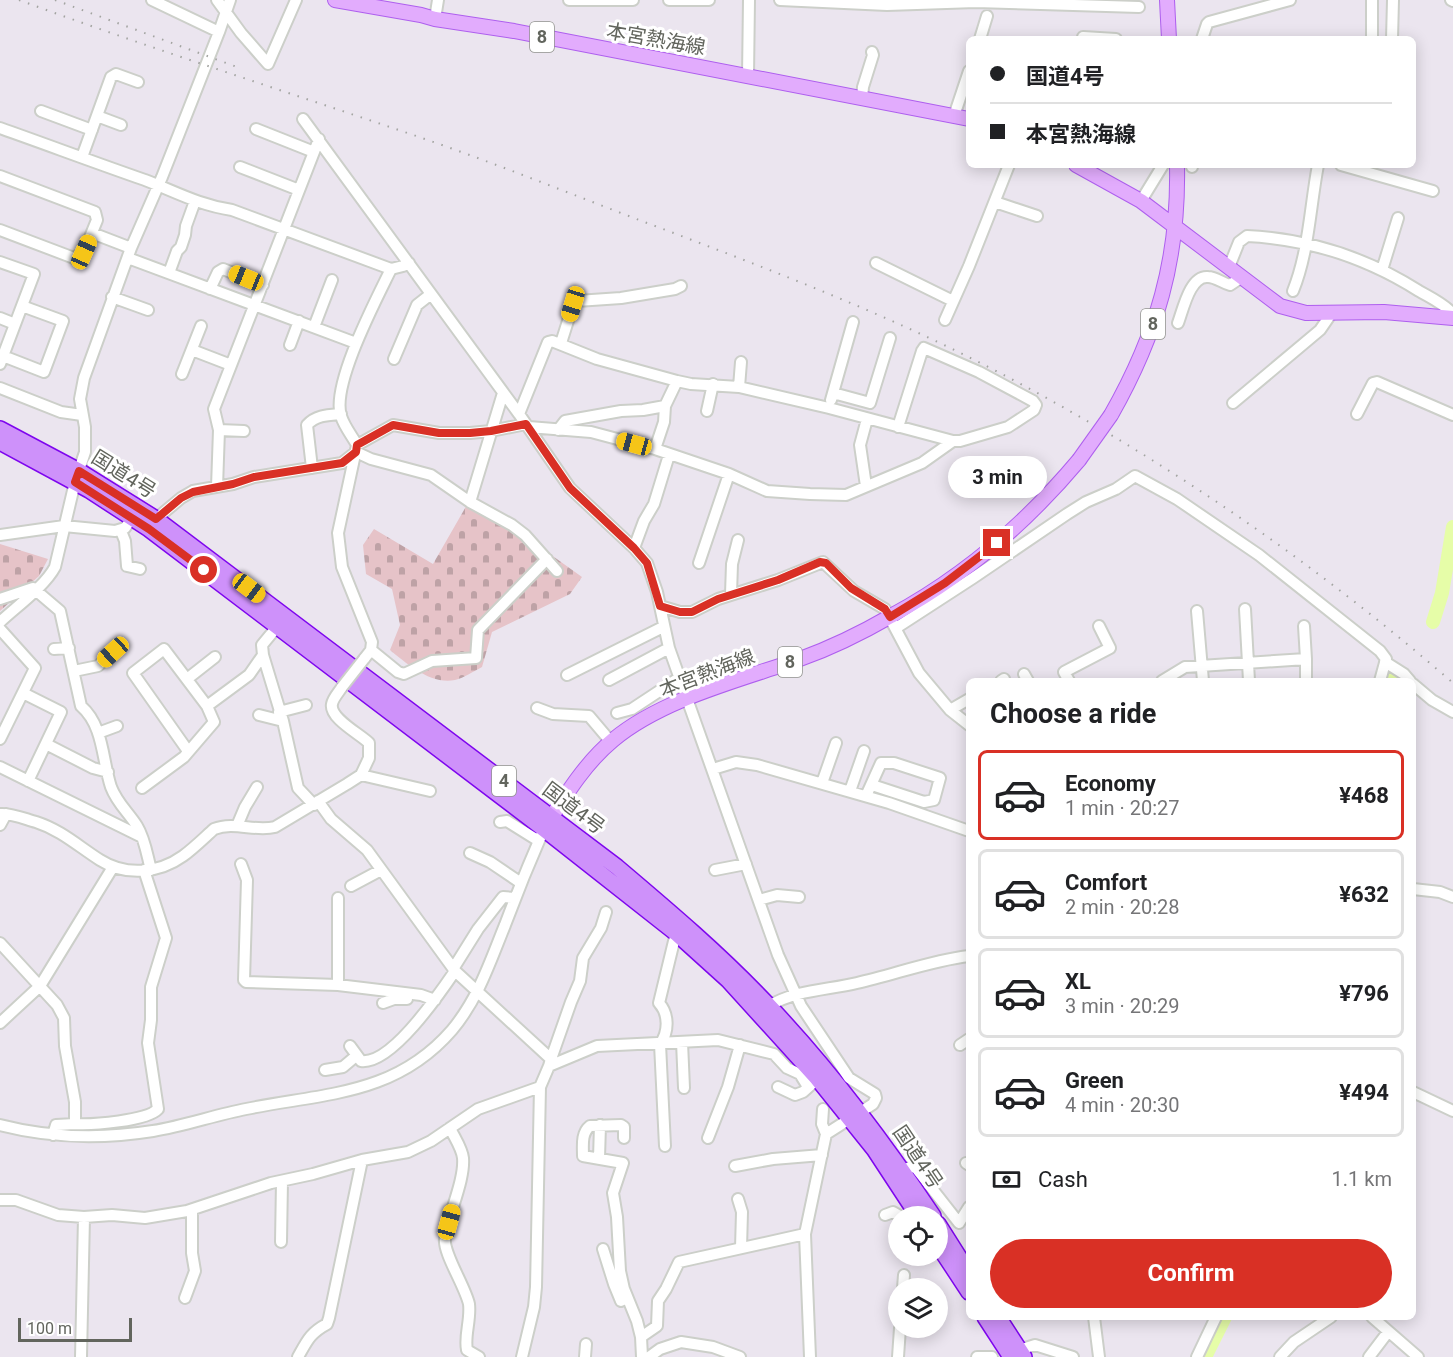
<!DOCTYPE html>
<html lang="en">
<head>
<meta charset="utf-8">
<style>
  body { margin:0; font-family:Roboto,"Noto Sans JP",sans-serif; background:#f2f2f2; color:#202124; height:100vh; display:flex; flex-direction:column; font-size:22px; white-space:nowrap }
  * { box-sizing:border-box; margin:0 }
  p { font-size:20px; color:#757577 }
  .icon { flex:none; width:33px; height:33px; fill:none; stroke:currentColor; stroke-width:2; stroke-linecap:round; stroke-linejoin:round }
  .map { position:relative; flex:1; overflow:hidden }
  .panel { position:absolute; left:966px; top:678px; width:450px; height:642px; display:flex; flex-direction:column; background:#fff; border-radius:9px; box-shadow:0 3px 15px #0003 }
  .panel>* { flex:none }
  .guide { position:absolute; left:966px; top:36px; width:450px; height:132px; border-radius:9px; box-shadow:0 3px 15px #0003; display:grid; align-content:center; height:132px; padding:0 24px; background:#fff }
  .tools { position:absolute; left:888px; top:1206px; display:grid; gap:12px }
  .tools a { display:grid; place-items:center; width:60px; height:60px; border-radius:50%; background:#fff; box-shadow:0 3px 15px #0003; font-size:30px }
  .scale { position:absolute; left:18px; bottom:15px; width:114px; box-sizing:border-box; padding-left:6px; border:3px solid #62655d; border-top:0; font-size:16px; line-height:21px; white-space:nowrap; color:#62655d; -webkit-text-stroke:4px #fff; paint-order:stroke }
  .end { position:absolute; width:27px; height:27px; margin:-14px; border:8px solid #d93025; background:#fff; box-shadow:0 0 0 3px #fff }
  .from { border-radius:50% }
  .bubble { position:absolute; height:42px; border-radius:21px; background:#fff; box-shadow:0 3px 15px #0003; font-size:20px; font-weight:700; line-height:42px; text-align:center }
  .car { position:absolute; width:18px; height:36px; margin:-18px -9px; border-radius:8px; box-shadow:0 0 4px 2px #0007; background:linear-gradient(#f5c518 24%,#345 0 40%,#f5c518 0 76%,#345 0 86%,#f5c518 0) }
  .guide b { display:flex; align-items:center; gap:21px; height:57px; font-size:22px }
  .guide b+b { border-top:2px solid #e0e0e0 }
  .guide i { width:15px; height:15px; background:#202124 }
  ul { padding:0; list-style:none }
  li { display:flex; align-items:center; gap:18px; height:90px; margin:0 12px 9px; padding:0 12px; border:3px solid #e0e0e0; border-radius:9px }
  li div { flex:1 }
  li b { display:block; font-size:22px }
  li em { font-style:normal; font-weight:700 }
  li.selected { border-color:#d93025 }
  li>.icon { width:54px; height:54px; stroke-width:1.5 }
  h2 { padding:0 24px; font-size:27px; line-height:72px }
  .pay { display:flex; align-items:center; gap:15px; height:66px; padding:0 24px; font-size:22px }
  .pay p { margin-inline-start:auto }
  .button { display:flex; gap:12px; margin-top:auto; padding:12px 24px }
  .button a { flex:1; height:69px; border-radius:36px; background:#d93025; color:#fff; font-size:24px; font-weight:700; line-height:69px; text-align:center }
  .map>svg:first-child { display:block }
  .cemetery { fill:url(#cemetery-stones) }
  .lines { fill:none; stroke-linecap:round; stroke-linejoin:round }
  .river { stroke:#e6fda8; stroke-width:14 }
  .minor-casing { stroke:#cccfc9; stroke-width:14 }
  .major-casing { stroke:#ae5fee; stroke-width:16 }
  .highway-casing { stroke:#7e06ee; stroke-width:18 }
  .minor { stroke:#fff; stroke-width:10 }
  .major { stroke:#e2acfd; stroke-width:14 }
  .highway { stroke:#ce91fa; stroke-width:15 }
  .rail { stroke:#a3a4a1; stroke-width:2; stroke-dasharray:1.5 8; stroke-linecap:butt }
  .minor-bridge-casing { stroke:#cccfc9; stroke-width:14; stroke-linecap:butt }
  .major-bridge-casing { stroke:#ae5fee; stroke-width:16; stroke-linecap:butt }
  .minor-bridge { stroke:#fff; stroke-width:10 }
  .major-bridge { stroke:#e2acfd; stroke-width:14 }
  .route { stroke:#d93025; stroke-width:8 }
  .labels { text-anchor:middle; stroke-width:6; stroke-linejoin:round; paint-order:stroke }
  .shield { fill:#fff; stroke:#91938e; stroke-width:1.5 }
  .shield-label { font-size:18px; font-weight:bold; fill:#62655d }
  .street-label { font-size:20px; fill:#62655d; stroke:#fff }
</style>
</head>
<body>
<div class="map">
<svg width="1453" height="1357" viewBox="0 0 1453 1357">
  <defs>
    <pattern id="cemetery-stones" width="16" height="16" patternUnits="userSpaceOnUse" patternTransform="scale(1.5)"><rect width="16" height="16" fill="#e6c3c8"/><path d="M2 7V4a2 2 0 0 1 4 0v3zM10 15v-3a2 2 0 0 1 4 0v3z" fill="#bea2a6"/></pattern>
  </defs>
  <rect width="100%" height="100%" fill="#ebe5ef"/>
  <path class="cemetery" d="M468 503 515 529 582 577 570 594 492 632 482 667C474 671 464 678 455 680 431 685 407 664 390 650L400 625 392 589 366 574 363 545 374 529 433 564Z
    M0 544 48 559 39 576 0 611Z"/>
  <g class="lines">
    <path class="river" d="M1433 622 1442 593 1453 527
      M1390 681 1394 669
      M1205 1357 1225 1317"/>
    <g class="minor-casing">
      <path id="minor" d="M217 0 241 33 268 64 296 0
        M569 0H633
        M669 0H709
        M780 0 887 5 976 2 1139 7
        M1451 0 1453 1
        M435 19 438 0
        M219 32 230 0
        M1083 37 1116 39
        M980 39 987 16
        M1202 39 1207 24 1209 22 1290 0
        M1372 39V0
        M1392 39 1393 0
        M748 76 749 0
        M862 98 863 87 873 55 872 52
        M41 111 92 130
        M97 116 121 125
        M954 116 969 71
        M303 119 519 414 570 488 634 548 647 563 657 592 669 648 778 955 801 1006 849 1078 875 1094 876 1098 873 1104 826 1134 805 1234 810 1357
        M0 128C48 145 96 163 145 180 176 192 199 205 232 210L391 269 403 266 409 263
        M256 129 314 152
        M82 157 111 77 116 74 138 82
        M1192 165V167
        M1341 165 1433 191
        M240 167 299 190
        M0 176 95 212 97 220 84 252 74 258 0 230
        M1141 201 1163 165
        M995 202 1037 216
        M92 233 131 248
        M128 258 356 343
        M0 262 34 274 0 364
        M876 263 953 301
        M1229 267 1239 242 1247 236C1308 239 1367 258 1419 291 1431 298 1443 303 1453 314
        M1382 270 1398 218
        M169 273 177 251 181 247 185 235 186 226 195 201
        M210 289 218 272 223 269 263 285
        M1293 291C1309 251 1310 207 1318 165
        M112 297 148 310
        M0 318 15 324
        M945 320 969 266 1009 165
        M1178 323C1183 310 1190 275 1208 277 1216 277 1222 283 1230 285L1242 277
        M314 327 332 280
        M561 343 573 305 577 301 621 298 675 289 681 286
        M290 345 299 321
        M192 350 231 365
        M3 356 44 372 63 321 22 306
        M394 359 417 305 431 294
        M182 374 201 326
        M739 387 741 362
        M0 388 61 412 82 415
        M833 393 870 403 890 338
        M831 400 853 322
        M1233 403 1320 330 1331 314
        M707 411 713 384
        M519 414 548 342 552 341 597 359 677 381 691 384 739 387 829 408 953 441H960L1008 427 1034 410 1036 405 1033 401 979 372 924 348 922 351 898 427
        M1357 414 1373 383 1377 382 1453 415
        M529 427 591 432 655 449 729 474 767 491 810 494 846 495 922 463 953 441
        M219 430 244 431
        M558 430 565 421 621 411 643 410 665 406
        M357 445 393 425 439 433H470L491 431 526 424
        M655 449 664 422 665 406 677 381
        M312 468 307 425C316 415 328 415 341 414
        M866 486 860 445 867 419
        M217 487 219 430 214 409 319 139
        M470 502 512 525 525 535 557 571
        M156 519 181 498 193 491 233 484 254 477 342 463 356 452 371 459 431 475 470 502 503 393
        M121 531 125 541 127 566 140 569
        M0 535 64 526 115 531 125 528 132 518
        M634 548 644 521 654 504 669 455
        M699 563 729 474
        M731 594 732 564 738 540
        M0 599 33 588 60 611 81 706C104 726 102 760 111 787 117 803 128 812 137 826 145 839 147 855 151 870
        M660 606 680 612H692L718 599 778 580 823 562 854 591 885 609 919 673 950 710 969 725
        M1245 609 1249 681
        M1197 611 1203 681
        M0 622C16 607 45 586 55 567L75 482 85 452V427L80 399 84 378 131 248 162 177 219 32 152 0
        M281 622 262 645 263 655 283 721 298 788 314 805
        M1304 626 1306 659
        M896 628 973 578 1067 514 1086 502 1116 489 1135 476 1177 499 1259 555 1380 651 1386 659 1380 681
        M0 629 35 668 0 739
        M54 649 69 648
        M371 650 398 672 404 674 432 661 476 658 478 630 547 559
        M364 659 371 650 372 642 342 567 338 533 357 445C352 436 344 426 341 416 331 385 376 300 391 269
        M1385 662 1404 674 1410 681
        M74 671 98 666 113 652
        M1024 674 1028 681
        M567 675 663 627
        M187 679 215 657
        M609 680 669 648
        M1001 681 1004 679
        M1069 681 1064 672 1110 648 1099 626
        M1162 681 1185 667 1306 659V681
        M1413 684 1432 700 1453 712
        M23 693 61 712 28 781
        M207 706 249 675 263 655
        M537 708 553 714 589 716 611 742
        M950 710 969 699
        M279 712 306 705
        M617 713 632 709 679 678
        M259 715 283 721
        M98 733 117 726
        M46 744 93 768 108 772
        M0 767 142 837
        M713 769 736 762 757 765 889 803 969 831
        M361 775 430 791
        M822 783 836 743
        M142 788 184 757 214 722 207 706 164 649 133 673 188 751
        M850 791 864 751
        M866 796 881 763H894L940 778 934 800 924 802 872 785
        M318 801 331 819 367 850 455 971 551 1059 549 1066
        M0 814C12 813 25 819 36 822 61 830 78 846 100 860 125 876 158 874 183 856 194 848 204 838 214 829 234 821 255 832 275 827L347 784 361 775 369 758V743C360 734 329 718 332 704 333 698 339 692 342 687
        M500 822 507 821 539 841
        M0 825 6 814
        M237 826 245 807 257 787
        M470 853 490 862 521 883
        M241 864 247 880 244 980 246 982 338 985 421 995 435 1000
        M715 870 746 864
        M351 886 381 870
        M1413 889 1440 892 1453 897
        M338 898V985
        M759 900 777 895 799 897
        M0 943 57 1005 64 1018 65 1046 75 1102V1124L56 1125 53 1135
        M453 969 478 929 503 897 515 898
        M383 1003 394 999H407
        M769 1006C795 990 828 990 857 983 893 975 933 960 969 956
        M0 1023 40 986 113 867
        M682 1042 684 1088
        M960 1045 969 1039
        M350 1046 361 1061C391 1065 440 993 455 971
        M551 1059 571 1002 580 981 583 958 601 928 606 912
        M325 1070 343 1067 356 1056
        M778 1087 795 1095 803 1092 813 1083
        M1413 1092 1453 1111
        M823 1109 822 1124 826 1134
        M75 1124C92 1125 147 1121 158 1109L148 1043 151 1020V987L166 938 144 870
        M0 1125C50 1138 102 1139 153 1131 184 1126 215 1115 246 1109 324 1093 395 1096 452 1030 478 999 490 962 505 925 517 893 530 861 544 829
        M450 1128C454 1137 462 1148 463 1158 465 1181 447 1217 445 1239 443 1253 465 1286 469 1304 471 1320 464 1336 467 1350L479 1357
        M624 1138V1127L621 1125 590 1126C581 1133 583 1146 583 1156L623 1163 613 1193 617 1217 620 1271 624 1289 637 1321 641 1337
        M708 1138 728 1087 740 1045
        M665 1146 660 1044C669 1032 669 1014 659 1003L676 933
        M599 1158 600 1125
        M966 1163 969 1165
        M735 1166 773 1159 822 1155
        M901 1169 915 1167 959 1223 969 1207
        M738 1199 742 1212 741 1248
        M0 1200H16L58 1215 84 1217 112 1215 145 1218 187 1211 271 1183 313 1174 362 1160 408 1152 431 1141 478 1109 540 1087
        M885 1215 893 1212 900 1216
        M281 1242 282 1181
        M603 1249 614 1284 621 1301
        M903 1288 904 1275
        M185 1298 195 1271 192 1253V1210
        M1094 1317 1099 1357
        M1372 1317 1418 1357
        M1019 1350 1035 1345 1073 1357
        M81 1357 84 1217
        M298 1357C307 1341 310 1333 327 1324L329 1318 362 1160
        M522 1357 534 1307 536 1287 540 1087 549 1066 597 1046 718 1040 774 1054 787 1068 800 1074 808 1087
        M585 1357 586 1344
        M642 1357 641 1337 657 1326 658 1301 666 1289 679 1262 805 1234
        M649 1357 660 1349 681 1342 713 1347 740 1357
        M898 1357 900 1328
        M977 1357H992
        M1197 1357 1216 1317
        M1280 1357 1294 1342 1331 1317
        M1369 1357 1388 1332"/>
    </g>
    <g class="major-casing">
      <path id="major" d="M335 0 421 15 435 19 514 31 969 119
        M1167 0 1169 39
        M1076 165 1141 201 1280 306 1306 313 1384 312 1453 318
        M1111 415C1157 334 1179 259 1177 165
        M546 826C565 796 585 763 613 740 662 699 740 680 800 659 828 649 865 631 891 616 963 577 1027 522 1079 460"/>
    </g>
    <g class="highway-casing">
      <path id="highway" d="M0 429 79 471 156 519 617 867C669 911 721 955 768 1005 830 1070 883 1141 933 1216
        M0 442 89 490 149 529 544 829 676 933 728 980 817 1078 874 1149 918 1216
        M938 1224 969 1273
        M938 1245 969 1292
        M985 1317 1011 1357
        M998 1317 1024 1357"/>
    </g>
    <use href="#minor" class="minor"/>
    <use href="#major" class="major"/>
    <use href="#highway" class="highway"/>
    <path class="rail" d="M19 0C152 49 288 92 422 138 503 166 583 199 663 229 776 272 889 315 996 371 1160 456 1314 562 1453 683
      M55 0 237 67"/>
    <g class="minor-bridge-casing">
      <path id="minor-bridge" d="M342 687 364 659"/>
    </g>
    <g class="major-bridge-casing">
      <path id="major-bridge" d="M1079 460 1111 415"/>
    </g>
    <use href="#minor-bridge" class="minor-bridge"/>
    <use href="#major-bridge" class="major-bridge"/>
  </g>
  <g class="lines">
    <path class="route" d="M204 570 149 529 75 482 79 471 156 519 181 498 193 492 233 484 254 477 342 463 356 452 357 445 393 425 439 433H470L491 431 526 424 570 488 634 548 647 563 660 606 680 612H692L718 599 778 580 820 562 826 563 851 588 885 609 890 617 945 583 997 543"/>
  </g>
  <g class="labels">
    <g class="shield">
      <rect x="530" y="22" width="24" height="30" rx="4.5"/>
      <rect x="1141" y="309" width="24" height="30" rx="4.5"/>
      <rect x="778" y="647" width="24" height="30" rx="4.5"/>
      <rect x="492" y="766" width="24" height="30" rx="4.5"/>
    </g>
    <g class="shield-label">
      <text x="542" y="43">8</text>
      <text x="1153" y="330">8</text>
      <text x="790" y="668">8</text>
      <text x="504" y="787">4</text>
    </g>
    <g class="street-label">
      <text transform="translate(656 39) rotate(10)" y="7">本宮熱海線</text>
      <text transform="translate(124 474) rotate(32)" y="7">国道4号</text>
      <text transform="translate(707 673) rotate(-21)" y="7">本宮熱海線</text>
      <text transform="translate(574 808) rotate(37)" y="7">国道4号</text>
      <text transform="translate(918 1157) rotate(56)" y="7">国道4号</text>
    </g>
  </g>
</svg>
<div class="tools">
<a><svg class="icon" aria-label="locate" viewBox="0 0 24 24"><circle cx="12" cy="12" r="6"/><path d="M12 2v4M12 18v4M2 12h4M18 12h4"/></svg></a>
<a><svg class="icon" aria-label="layers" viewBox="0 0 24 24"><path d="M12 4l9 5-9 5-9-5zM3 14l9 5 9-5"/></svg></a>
</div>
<div class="scale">100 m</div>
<i class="end from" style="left:204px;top:570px"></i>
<i class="end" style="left:997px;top:543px"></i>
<div class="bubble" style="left:948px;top:456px;width:99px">3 min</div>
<i class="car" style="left:84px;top:252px;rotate:24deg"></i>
<i class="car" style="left:246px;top:278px;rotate:292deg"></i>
<i class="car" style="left:573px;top:304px;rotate:197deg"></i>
<i class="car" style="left:634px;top:444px;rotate:285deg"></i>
<i class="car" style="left:249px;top:588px;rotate:127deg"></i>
<i class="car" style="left:113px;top:652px;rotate:228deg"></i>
<i class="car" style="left:449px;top:1222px;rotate:15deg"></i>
<div class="guide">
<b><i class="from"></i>国道4号</b>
<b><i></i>本宮熱海線</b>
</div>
<section class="panel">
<h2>Choose a ride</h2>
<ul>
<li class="selected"><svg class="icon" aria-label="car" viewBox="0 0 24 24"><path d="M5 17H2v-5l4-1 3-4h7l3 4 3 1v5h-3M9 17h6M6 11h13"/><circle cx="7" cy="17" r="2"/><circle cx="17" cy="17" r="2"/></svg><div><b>Economy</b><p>1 min · 20:27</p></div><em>¥468</em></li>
<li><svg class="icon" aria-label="car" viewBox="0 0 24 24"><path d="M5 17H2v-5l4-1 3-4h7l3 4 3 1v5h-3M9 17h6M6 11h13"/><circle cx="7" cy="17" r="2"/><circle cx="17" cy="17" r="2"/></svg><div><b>Comfort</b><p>2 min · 20:28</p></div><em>¥632</em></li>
<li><svg class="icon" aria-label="car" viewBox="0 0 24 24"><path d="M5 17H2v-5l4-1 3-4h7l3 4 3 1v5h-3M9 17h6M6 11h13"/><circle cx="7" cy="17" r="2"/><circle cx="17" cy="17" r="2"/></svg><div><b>XL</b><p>3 min · 20:29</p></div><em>¥796</em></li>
<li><svg class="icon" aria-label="car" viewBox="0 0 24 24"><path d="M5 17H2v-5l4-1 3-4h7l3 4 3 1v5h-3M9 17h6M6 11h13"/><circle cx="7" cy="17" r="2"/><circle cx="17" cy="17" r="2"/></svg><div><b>Green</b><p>4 min · 20:30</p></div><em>¥494</em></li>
</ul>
<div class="pay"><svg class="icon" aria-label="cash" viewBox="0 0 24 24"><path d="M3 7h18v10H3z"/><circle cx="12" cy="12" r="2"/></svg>Cash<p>1.1 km</p></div>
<div class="button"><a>Confirm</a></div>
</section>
</div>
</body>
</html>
